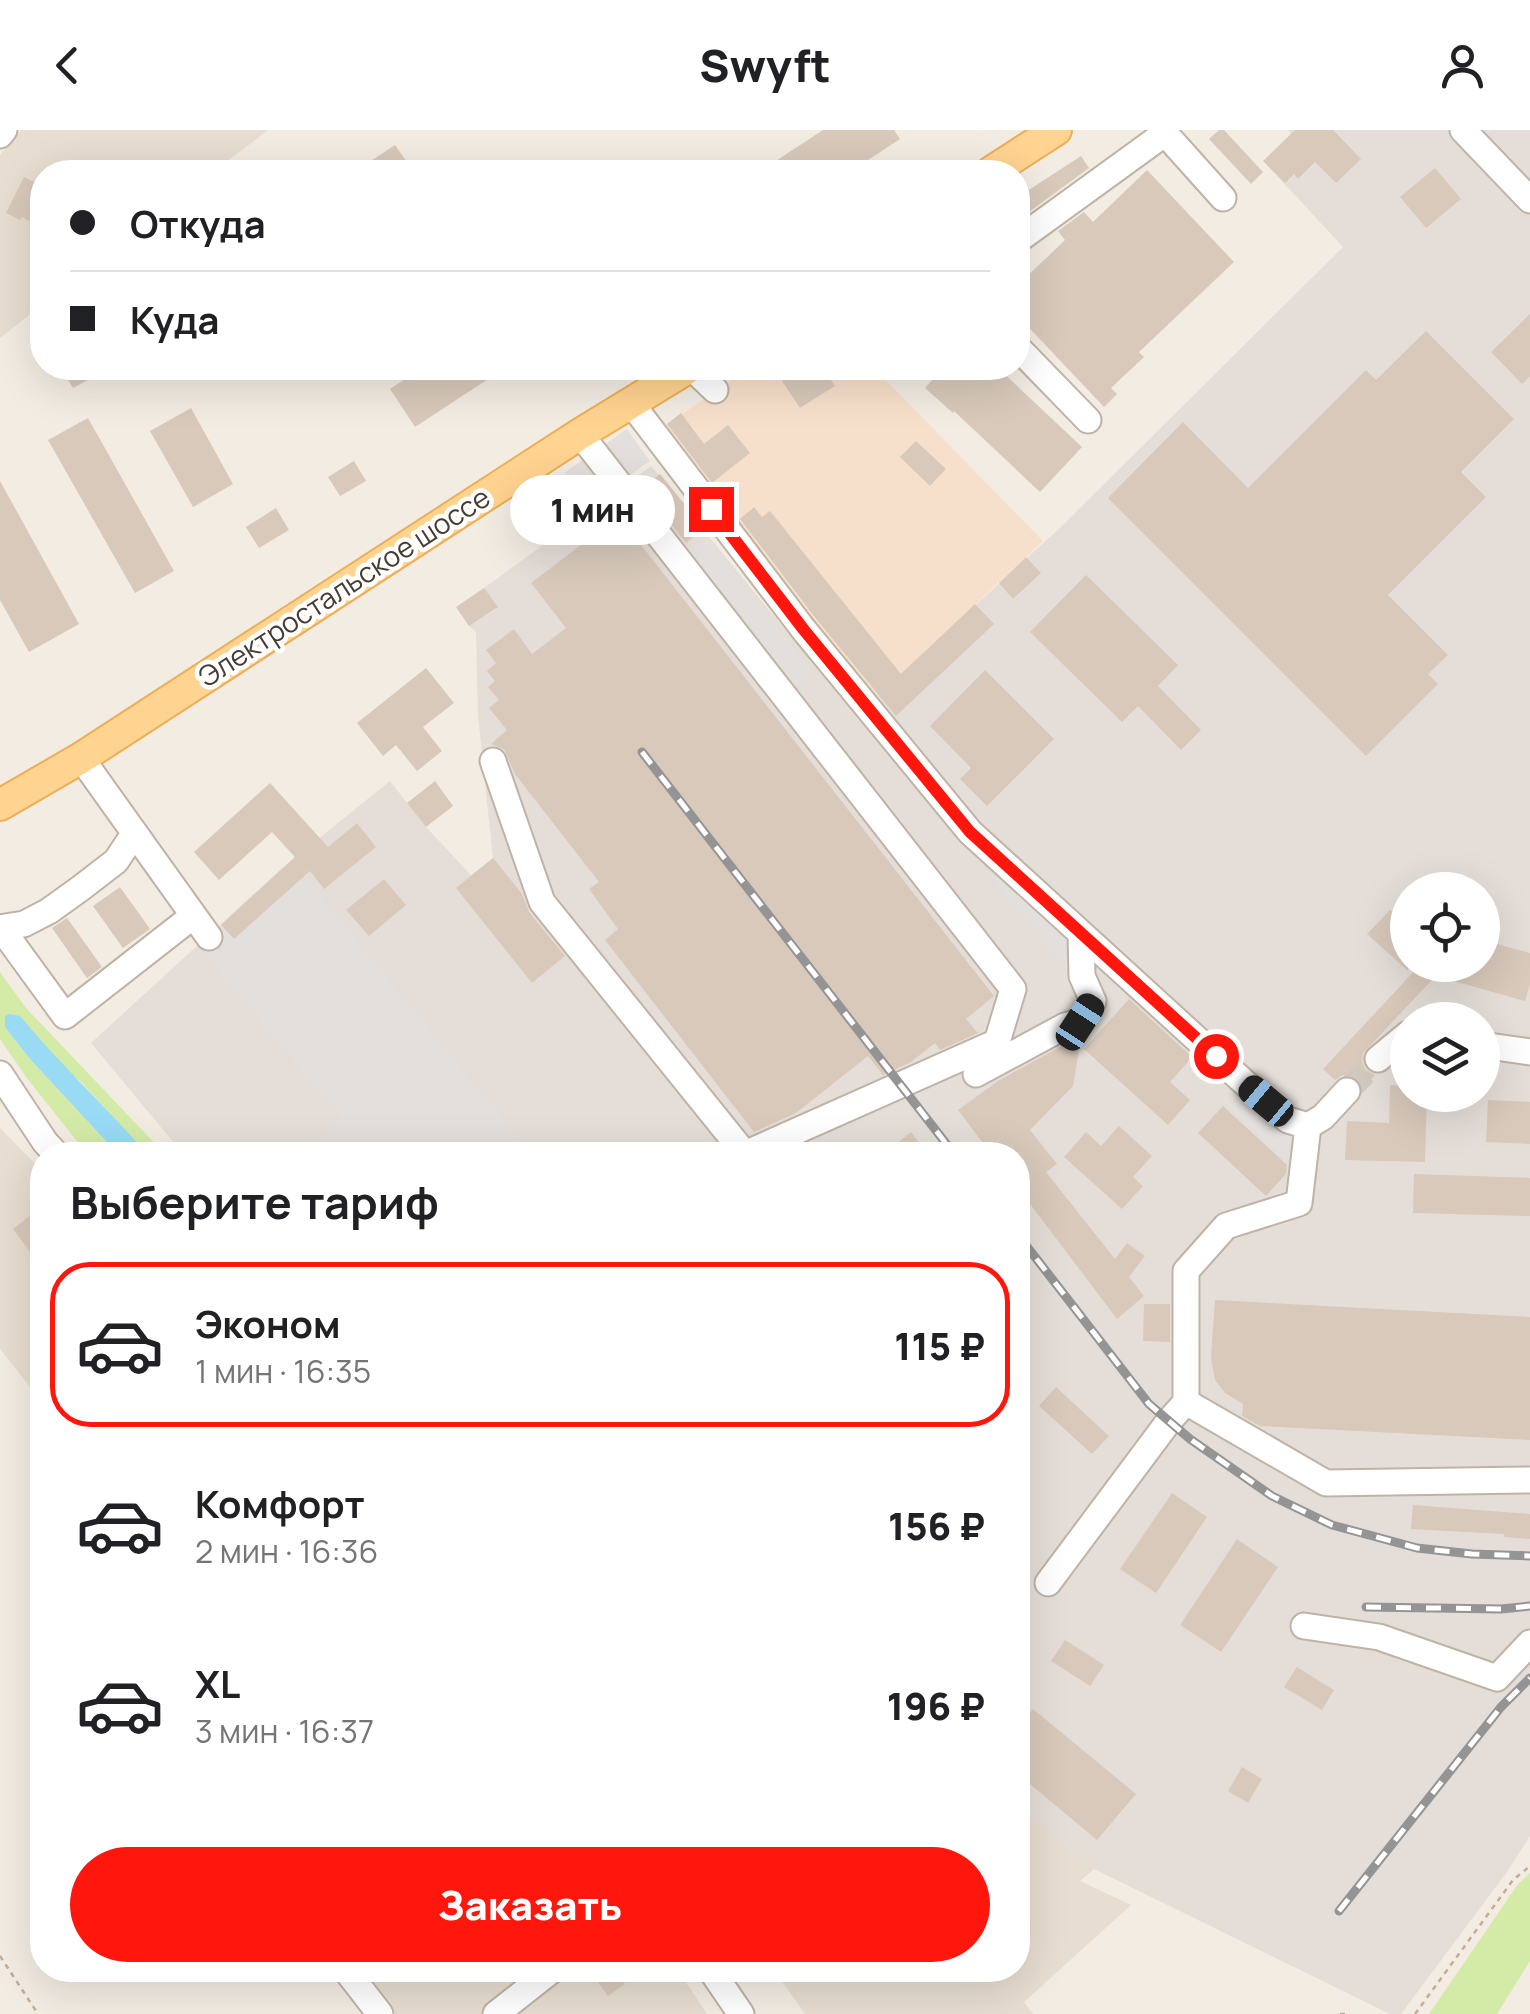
<!DOCTYPE html>
<html lang="ru">
<head>
<meta charset="utf-8">
<style>
  body { margin:0; font-family:Manrope,sans-serif; background:#f6f6f6; color:#202124; height:100vh; display:flex; flex-direction:column; font-size:38px; white-space:nowrap }
  * { box-sizing:border-box; margin:0 }
  p { font-size:32px; color:#757577 }
  .icon { flex:none; width:55px; height:55px; fill:none; stroke:currentColor; stroke-width:2; stroke-linecap:round; stroke-linejoin:round }
  .map { position:relative; flex:1; overflow:hidden }
  .side { position:absolute; left:30px; top:1012px; width:1000px; height:840px; display:flex; flex-direction:column; background:#fff; border-radius:40px; box-shadow:0 10px 40px #0002 }
  .side>* { flex:none }
  .guide { position:absolute; left:30px; top:30px; width:1000px; height:220px; border-radius:40px; box-shadow:0 10px 40px #0002; display:grid; align-content:center; height:220px; padding:0 40px; background:#fff }
  .buttons { position:absolute; left:1390px; top:742px; display:grid; gap:20px }
  .buttons a { display:grid; place-items:center; width:110px; height:110px; border-radius:50%; background:#fff; box-shadow:0 10px 40px #0002; font-size:50px }
  .end { position:absolute; width:45px; height:45px; margin:-22px; border:12px solid #ff170e; background:#fff; box-shadow:0 0 0 5px #fff }
  .from { border-radius:50% }
  .bubble { position:absolute; height:70px; border-radius:35px; background:#fff; box-shadow:0 10px 40px #0002; font-size:32px; font-weight:800; line-height:70px; text-align:center }
  .car { position:absolute; width:30px; height:60px; margin:-30px -15px; border-radius:12px; box-shadow:0 0 8px 2px #0007; background:linear-gradient(#222 24%,#8ab4d8 0 40%,#222 0 76%,#8ab4d8 0 86%,#222 0) }
  .guide b { display:flex; align-items:center; gap:35px; height:95px; font-size:38px }
  .guide b+b { border-top:2px solid #e0e0e0 }
  .guide i { width:25px; height:25px; background:#202124 }
  ul { padding:0; list-style:none }
  li { display:flex; align-items:center; gap:30px; height:165px; margin:0 20px 15px; padding:0 20px; border:5px solid transparent; border-radius:40px }
  li div { flex:1 }
  li b { display:block; font-size:38px }
  li em { font-style:normal; font-weight:800 }
  li.active { border-color:#ff170e }
  li>.icon { width:90px; height:90px; stroke-width:1.5 }
  h2 { padding:0 40px; font-size:45px; line-height:120px }
  .action { display:flex; gap:20px; margin-top:auto; padding:20px 40px }
  .action a { flex:1; height:115px; border-radius:60px; background:#ff170e; color:#fff; font-size:40px; font-weight:800; line-height:115px; text-align:center }
  header { display:flex; justify-content:space-between; align-items:center; height:130px; padding:0 40px; background:#fff; font-size:45px; font-weight:800 }
  .map>svg:first-child { display:block }
  .residential { fill:#e7ddd0 }
  .commercial { fill:#f7e0cb }
  .industrial { fill:#e5ded8; fill-rule:evenodd }
  .green { fill:#d4eba8 }
  .parking { fill:#e3dfdc }
  .water { fill:#99daf5 }
  .building { fill:#d8c9ba }
  .lines { fill:none; stroke-linecap:round; stroke-linejoin:round }
  .minor-tunnel { stroke:#d0c9c0; stroke-width:25; stroke-dasharray:25 12; stroke-linecap:butt }
  .minor-casing { stroke:#bfb3a5; stroke-width:29 }
  .major-casing { stroke:#ecaf57; stroke-width:34 }
  .path { stroke:#c2ad95; stroke-width:2.5; stroke-dasharray:5 5; stroke-linecap:butt }
  .minor { stroke:#fff; stroke-width:25 }
  .major { stroke:#ffd390; stroke-width:30 }
  .rail-casing { stroke:#949494; stroke-width:9 }
  .rail { stroke:#fff; stroke-width:5; stroke-dasharray:15; stroke-linecap:butt }
  .route { stroke:#ff170e; stroke-width:12 }
  .labels { text-anchor:middle; stroke-width:9; stroke-linejoin:round; paint-order:stroke }
  .street-label { font-size:28px; fill:#453c33; stroke:#fff }
</style>
</head>
<body>
<header><svg class="icon" aria-label="back" viewBox="0 0 24 24"><path d="M15 5l-7 7 7 7"/></svg>Swyft<svg class="icon" aria-label="person" viewBox="0 0 24 24"><circle cx="12" cy="8" r="4"/><path d="M4 21q1-7 8-7t8 7"/></svg></header>
<div class="map">
<svg width="1530" height="1884" viewBox="0 0 1530 1884">
  <rect width="100%" height="100%" fill="#f3ece3"/>
  <path class="residential" d="M21 0H268L213 42H42V175L0 208V25Z
    M0 998 42 1041V1272L0 1219Z
    M1018 1674 1094 1739 1080 1751 1131 1775 1024 1872 1033 1884H805L774 1840H1018Z
    M363 1840H536L482 1884H395Z
    M574 1840H678L707 1884H518Z"/>
  <path class="commercial" d="M749 238H874L1043 411 875 568 663 297Z"/>
  <path class="industrial" d="M1288 0H1530V1706L1507 1742 1401 1884H1390L1094 1739 1018 1674V1025H184L91 913 282 738 390 651 426 697 471 745 493 729 478 585 476 502 469 496 497 478 484 458 651 336 855 585 1062 396 1343 117 1267 35 1276 27 1272 22 1284 11 1289 15 1295 8ZM1408 760H1482V835H1408ZM1408 890H1482V965H1408Z"/>
  <path class="green" d="M0 842 26 878 166 1025H141L142 1018 81 952 5 887V897L30 929 119 1025H88L26 947 0 909Z
    M1530 1743V1831L1497 1884H1429L1518 1754Z"/>
  <path class="parking" d="M627 299 650 331 586 376 564 343Z
    M707 405 812 541 791 557 686 422Z
    M292 731 527 1019 520 1025H304L342 989 198 816Z
    M993 738 1093 827 1073 846 987 743Z
    M1242 961 1299 1014 1285 1029 1228 976Z"/>
  <path class="water" d="M9 884 20 886C58 932 102 973 142 1018L141 1025H119L30 929 5 897V886Z"/>
  <path class="building" d="M823 0H894L900 9 850 42H759Z
    M1219 0H1224L1263 42 1251 54 1209 9Z
    M1295 0H1333L1361 29 1336 53 1315 32 1298 49 1294 44 1285 53 1263 31Z
    M395 15 414 42H354Z
    M1081 26 1089 38 1018 90V67Z
    M1435 38 1461 69 1426 98 1400 67Z
    M1147 40 1234 132 1139 222 1144 227 1111 258 1117 264 1104 277 1018 186V155L1065 110 1058 101 1084 82 1093 92Z
    M24 47 42 56V88L38 96 22 87 20 90 6 83Z
    M1530 184V246L1522 254 1491 222Z
    M1426 201 1514 289 1461 342 1486 367 1388 465 1448 525 1428 544 1438 554 1366 626 1108 368 1183 292 1248 358 1366 240 1376 250Z
    M61 238H110L73 258Z
    M422 238H505L415 297 390 259Z
    M803 238H823L835 256 800 278 782 251Z
    M943 238H998L1082 317 1040 362 954 281 953 283 925 258Z
    M191 278 233 354 193 377 150 301Z
    M681 283 704 314 728 295 750 323 712 353 667 294Z
    M88 288 174 441 135 463 48 310Z
    M916 311 946 339 930 356 900 327Z
    M354 331 366 351 340 366 328 347Z
    M660 344 704 398 686 413 642 358Z
    M0 351 79 494 29 522 0 470Z
    M754 377 762 387 770 381 901 544 975 474 994 494 896 586 817 490 740 389Z
    M276 378 289 400 259 418 246 397Z
    M607 395 616 407 627 397 994 866 966 889 978 903 940 920 935 913 911 932 883 945 868 926 796 983 754 1002 605 810 618 799 589 759 599 752 515 644 504 619 491 614 507 600 489 578 499 570 488 557 495 551 487 541 496 533 486 520 514 499 532 524 566 498 531 453Z
    M1026 427 1041 443 1013 469 999 453Z
    M1086 445 1178 535 1158 556 1201 600 1181 620 1138 576 1122 592 1030 502Z
    M484 458 498 477 469 496 456 477Z
    M426 538 454 573 423 597 442 621 417 641 396 615 383 626 357 593Z
    M985 540 1054 609 987 676 960 649 971 638 930 596Z
    M435 651 453 676 426 697 407 673Z
    M270 653 328 717 357 693 376 717 324 759 310 741 234 809 221 795 295 727 272 702 219 750 194 722Z
    M493 728 522 764 529 782 565 826 532 853 456 758Z
    M384 749 406 775 369 806 346 780Z
    M120 757 150 799 123 818 93 776Z
    M1390 780 1408 796V841L1367 804Z
    M67 788 102 837 87 848 52 798Z
    M1482 810 1530 823V854L1525 871 1439 847 1442 835H1482Z
    M1418 837 1432 850 1363 923 1362 931 1365 939 1375 945 1363 958 1359 950 1352 945H1343L1335 950 1323 939Z
    M1129 869 1192 927 1170 952 1190 970 1168 995 1084 919Z
    M1069 912 1079 921 1073 956 1030 1000 1057 1034 1046 1042 1115 1129 1127 1113 1145 1126 1129 1147 1144 1166 1117 1189 1018 1058V1025H992L958 980 998 951Z
    M1390 955 1408 956V965H1427L1425 1032 1345 1030 1347 991 1389 993Z
    M1488 970 1530 972V1014L1486 1012Z
    M1223 976 1287 1035 1286 1044 1266 1066 1198 1003Z
    M1119 996 1152 1026 1133 1047 1143 1056 1122 1079 1064 1027 1086 1002 1101 1016Z
    M911 1002 928 1025H882Z
    M1414 1044 1530 1048V1086L1413 1083Z
    M42 1076V1138L13 1099Z
    M1215 1170 1530 1187V1310L1260 1296 1242 1286 1243 1274 1225 1263 1215 1250 1211 1228Z
    M1144 1174H1170V1212L1143 1211Z
    M1056 1257 1109 1306 1092 1324 1039 1276Z
    M1172 1363 1207 1387 1156 1463 1120 1439Z
    M1413 1375 1530 1384V1409L1504 1407V1404L1411 1399Z
    M1237 1409 1278 1437 1221 1522 1180 1495Z
    M1065 1510 1104 1535 1090 1556 1051 1531Z
    M1297 1537 1334 1560 1322 1580 1284 1557Z
    M1033 1579 1136 1664 1097 1710 1018 1644V1598Z
    M1242 1637 1262 1649 1248 1673 1228 1661Z
    M589 1840H615L625 1854 608 1866Z"/>
  <g class="lines">
    <path class="minor-tunnel" d="M1347 961 1378 929"/>
    <g class="minor-casing">
      <path id="minor" d="M1162 0 1223 68
        M1463 0 1530 70
        M0 5 4 0
        M1018 110 1164 4
        M1018 218 1088 290
        M692 238 715 260
        M631 273 804 500 970 702 1245 953 1288 990 1308 996 1323 987 1347 961
        M81 628 209 807
        M493 631 542 772 745 1024 997 912 1013 859 580 304
        M0 798 24 794 49 781 81 758 116 731 134 704
        M1 798 65 886 193 786
        M1482 915 1530 922
        M1378 929 1408 904
        M0 944 45 1012 57 1025
        M976 944 1065 896 1079 892 1093 871 1082 846 1081 804
        M1308 996 1299 1073 1226 1096 1186 1141V1272L1326 1353 1530 1350
        M1048 1453 1169 1291 1186 1272
        M1304 1496 1379 1507 1497 1548 1530 1513
        M346 1840 380 1884
        M711 1840 741 1884
        M496 1884 552 1840"/>
    </g>
    <g class="major-casing">
      <path id="major" d="M991 42 1056 0
        M0 675 81 628 580 304 688 238"/>
    </g>
    <path class="path" d="M0 1826 38 1884
      M1340 1884H1349
      M1415 1884 1513 1750 1530 1736"/>
    <use href="#minor" class="minor"/>
    <use href="#major" class="major"/>
    <g class="rail-casing">
      <path id="rail" d="M642 622 955 1025
        M1018 1105 1149 1274 1190 1309 1272 1366 1332 1395 1417 1418 1472 1424 1530 1426
        M1366 1477 1501 1479 1530 1476
        M1339 1781 1501 1577 1530 1548"/>
    </g>
    <use href="#rail" class="rail"/>
  </g>
  <g class="lines">
    <path class="route" d="M711 379 804 500 970 702 1216 926"/>
  </g>
  <g class="labels">
    <g class="street-label">
      <text transform="translate(344 457) rotate(-33)" y="10">Электростальское шоссе</text>
    </g>
  </g>
</svg>
<div class="buttons">
<a><svg class="icon" aria-label="locate" viewBox="0 0 24 24"><circle cx="12" cy="12" r="6"/><path d="M12 2v4M12 18v4M2 12h4M18 12h4"/></svg></a>
<a><svg class="icon" aria-label="layers" viewBox="0 0 24 24"><path d="M12 4l9 5-9 5-9-5zM3 14l9 5 9-5"/></svg></a>
</div>
<i class="end from" style="left:1216px;top:926px"></i>
<i class="end" style="left:711px;top:379px"></i>
<div class="bubble" style="left:510px;top:345px;width:165px">1 мин</div>
<i class="car" style="left:1080px;top:892px;rotate:33deg"></i>
<i class="car" style="left:1266px;top:971px;rotate:310deg"></i>
<div class="guide">
<b><i class="from"></i>Откуда</b>
<b><i></i>Куда</b>
</div>
<section class="side">
<h2>Выберите тариф</h2>
<ul>
<li class="active"><svg class="icon" aria-label="car" viewBox="0 0 24 24"><path d="M5 17H2v-5l4-1 3-4h7l3 4 3 1v5h-3M9 17h6M6 11h13"/><circle cx="7" cy="17" r="2"/><circle cx="17" cy="17" r="2"/></svg><div><b>Эконом</b><p>1 мин · 16:35</p></div><em>115 ₽</em></li>
<li><svg class="icon" aria-label="car" viewBox="0 0 24 24"><path d="M5 17H2v-5l4-1 3-4h7l3 4 3 1v5h-3M9 17h6M6 11h13"/><circle cx="7" cy="17" r="2"/><circle cx="17" cy="17" r="2"/></svg><div><b>Комфорт</b><p>2 мин · 16:36</p></div><em>156 ₽</em></li>
<li><svg class="icon" aria-label="car" viewBox="0 0 24 24"><path d="M5 17H2v-5l4-1 3-4h7l3 4 3 1v5h-3M9 17h6M6 11h13"/><circle cx="7" cy="17" r="2"/><circle cx="17" cy="17" r="2"/></svg><div><b>XL</b><p>3 мин · 16:37</p></div><em>196 ₽</em></li>
</ul>
<div class="action"><a>Заказать</a></div>
</section>
</div>
</body>
</html>
